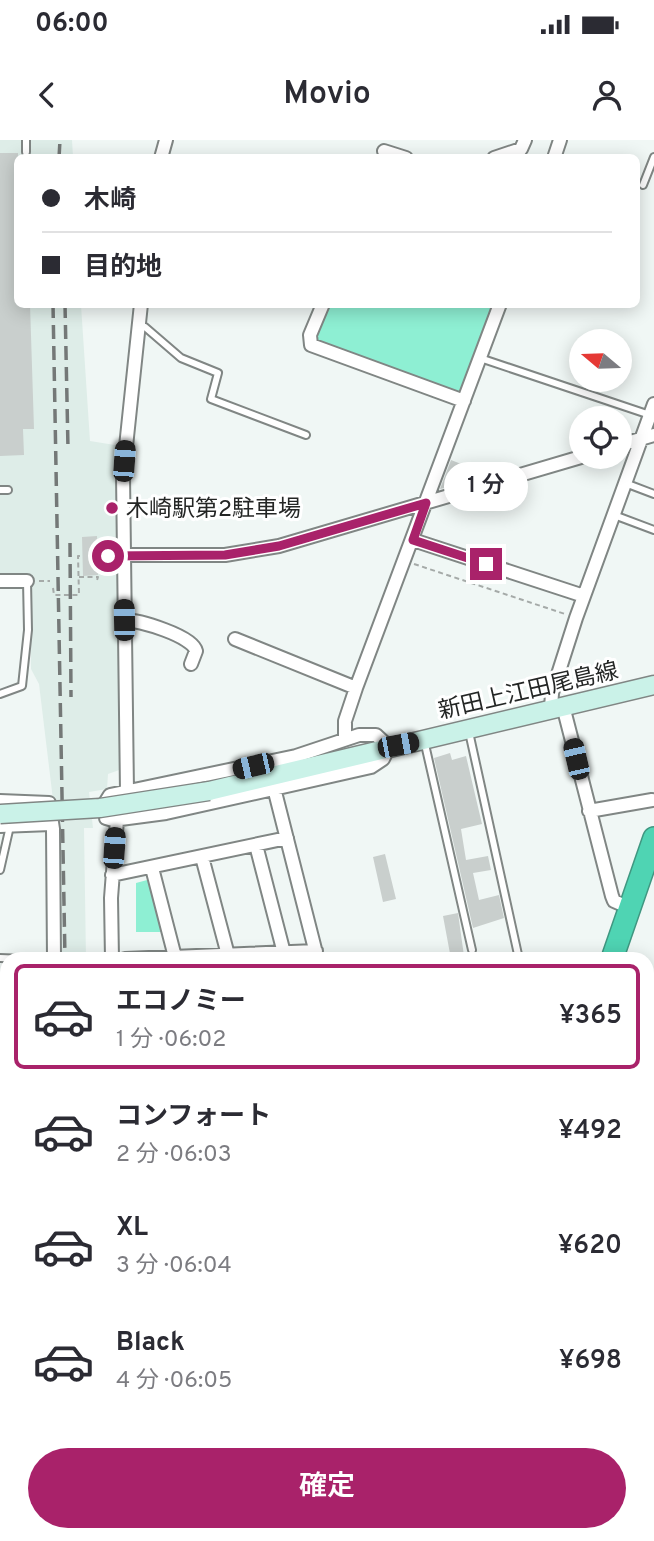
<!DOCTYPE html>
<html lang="ja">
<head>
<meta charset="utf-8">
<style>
  body { margin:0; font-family:Overpass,"Noto Sans JP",sans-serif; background:#f7f7f7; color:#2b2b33; height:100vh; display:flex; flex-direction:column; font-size:26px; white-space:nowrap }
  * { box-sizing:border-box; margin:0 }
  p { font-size:23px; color:#7c7c81 }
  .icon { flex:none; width:38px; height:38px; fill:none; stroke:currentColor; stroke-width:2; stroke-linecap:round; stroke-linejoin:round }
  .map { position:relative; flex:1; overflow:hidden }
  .side { position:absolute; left:0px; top:812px; width:654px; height:590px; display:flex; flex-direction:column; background:#fff; border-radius:21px 21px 0 0; box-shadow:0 4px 18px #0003 }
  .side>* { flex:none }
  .guide { position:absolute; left:14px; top:14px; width:626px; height:154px; border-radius:10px; box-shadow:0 4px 18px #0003; display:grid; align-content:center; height:154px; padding:0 28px; background:#fff }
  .needle { width:46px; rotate:289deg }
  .fabs { position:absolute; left:569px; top:189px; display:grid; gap:14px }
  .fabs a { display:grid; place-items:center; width:63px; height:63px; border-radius:50%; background:#fff; box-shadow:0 4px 18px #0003; font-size:35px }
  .end { position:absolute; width:32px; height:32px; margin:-16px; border:9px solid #a9226a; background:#fff; box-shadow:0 0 0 4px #fff }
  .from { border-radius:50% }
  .bubble { position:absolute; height:49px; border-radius:24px; background:#fff; box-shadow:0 4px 18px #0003; font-size:23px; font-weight:600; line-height:49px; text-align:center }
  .car { position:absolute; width:21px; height:42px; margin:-21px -10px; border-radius:9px; box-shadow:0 0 5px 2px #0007; background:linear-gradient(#222 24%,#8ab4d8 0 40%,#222 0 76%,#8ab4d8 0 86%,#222 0) }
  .guide b { display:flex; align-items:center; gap:24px; height:66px; font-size:26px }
  .guide b+b { border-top:2px solid #e1e1e2 }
  .guide i { width:18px; height:18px; background:#2b2b33 }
  ul { padding:12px 0 0; list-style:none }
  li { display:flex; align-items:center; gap:21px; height:105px; margin:0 14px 10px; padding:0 14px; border:4px solid transparent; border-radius:10px }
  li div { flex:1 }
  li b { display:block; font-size:26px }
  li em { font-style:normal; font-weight:600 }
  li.selected { border-color:#a9226a }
  li>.icon { width:63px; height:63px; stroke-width:1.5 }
  .button { display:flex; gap:14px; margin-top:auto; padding:14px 28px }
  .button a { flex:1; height:80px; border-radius:42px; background:#a9226a; color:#fff; font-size:28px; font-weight:600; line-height:80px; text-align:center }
  .status { display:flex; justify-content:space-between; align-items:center; height:49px; padding:0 35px; background:#fff; direction:ltr }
  .status svg { height:19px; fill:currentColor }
  header { display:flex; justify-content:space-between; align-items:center; height:91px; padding:0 28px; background:#fff; font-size:32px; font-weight:600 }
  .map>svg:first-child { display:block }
  .built { fill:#deede8 }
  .green { fill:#8eefd3 }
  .building { fill:#c9cfcd }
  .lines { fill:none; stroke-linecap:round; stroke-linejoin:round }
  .lane-casing { stroke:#808684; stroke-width:10 }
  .street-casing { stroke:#808684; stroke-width:16 }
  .secondary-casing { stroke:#808684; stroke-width:21 }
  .highway-casing { stroke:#409781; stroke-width:24 }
  .path { stroke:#a5aaa8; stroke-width:2; stroke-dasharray:5 3.5; stroke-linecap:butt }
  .lane { stroke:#fff; stroke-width:6 }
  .street { stroke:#fff; stroke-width:12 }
  .secondary { stroke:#caf2e8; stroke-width:18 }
  .highway { stroke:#4fd4b3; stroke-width:21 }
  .rail { stroke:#747877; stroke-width:3.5; stroke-dasharray:14 7; stroke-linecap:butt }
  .secondary-bridge-casing { stroke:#808684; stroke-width:21; stroke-linecap:butt }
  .secondary-bridge { stroke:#caf2e8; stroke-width:18 }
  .route { stroke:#a9226a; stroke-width:9 }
  .poi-dot { fill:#a9226a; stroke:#fff; stroke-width:2.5 }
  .labels { text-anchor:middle; stroke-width:6; stroke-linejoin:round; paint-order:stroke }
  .poi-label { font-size:23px; fill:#242625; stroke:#fff; text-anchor:start }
  .street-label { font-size:23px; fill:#242625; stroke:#fff }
</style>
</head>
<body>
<div class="status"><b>06:00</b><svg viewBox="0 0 49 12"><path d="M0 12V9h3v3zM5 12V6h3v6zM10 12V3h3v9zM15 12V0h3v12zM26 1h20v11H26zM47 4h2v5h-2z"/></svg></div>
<header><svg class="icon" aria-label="back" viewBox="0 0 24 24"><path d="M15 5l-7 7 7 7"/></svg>Movio<svg class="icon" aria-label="person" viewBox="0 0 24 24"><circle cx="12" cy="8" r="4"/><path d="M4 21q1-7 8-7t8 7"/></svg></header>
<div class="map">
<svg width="654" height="1401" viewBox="0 0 654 1401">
  <rect width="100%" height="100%" fill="#f0f7f5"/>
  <path class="built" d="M0 0H72L73 17 18 18V164L81 165 90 301 121 306 122 629 108 634 107 649 89 652 93 688H84L86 819H58V701L39 544 31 529 30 434 0 435Z"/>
  <path class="green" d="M329 165H495L461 257 318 203 316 195Z
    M151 739 164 792H136V743Z"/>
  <path class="building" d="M0 13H18V164H30L34 289H23L24 315 0 316Z
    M451 320 479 331 481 337 440 349Z
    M97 396 98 435 83 436 82 397Z
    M450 613 452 620 466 616 482 684 461 689 466 720 488 716 491 730 473 733 479 760 499 755 504 778 473 788 434 618Z
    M385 714 396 759 383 762 373 717Z
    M458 773 464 816 451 819 443 776Z"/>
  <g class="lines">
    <g class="lane-casing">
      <path id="lane" d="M26 0V12
        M643 45 654 17
        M139 186 145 187 181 218 218 233 211 259 306 295
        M480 218 650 275
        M625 343 654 354
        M0 350H8
        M614 375 654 390
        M108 416 123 415
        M0 554 22 546 28 490 27 441
        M469 592 519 819
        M424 600 472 810
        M0 730 10 686
        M0 818 25 819
        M0 1255H7
        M152 1401 154 1395"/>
    </g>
    <g class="street-casing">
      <path id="street" d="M384 11 406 18
        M161 18 166 0
        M494 18 521 9 525 0
        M554 18 560 0
        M323 164 310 195 311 205 464 261
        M620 305 654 295
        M413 400 584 456
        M123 415H225L279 406 581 317
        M0 441H27
        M124 480C139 480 193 496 196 511L191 524
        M235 499 356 548
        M563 566 612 756 614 761 630 768
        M551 569 552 553 576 478 654 264
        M359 595H376L389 607 383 619 371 627 166 673 113 680 106 678 105 663 110 655 296 616Z
        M345 598V581L356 548 500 164
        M274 648 317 817
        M127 652 123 335 141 164
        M0 661 49 663 53 689 54 819
        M589 671 652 660
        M0 686 51 684
        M256 705 284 813
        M202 717 228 815
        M152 728 175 817
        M112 735 287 698
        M112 819 111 758 117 680
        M125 819 316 811
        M648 865 654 864
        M0 922H7
        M648 1013 654 1015
        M0 1034H7
        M0 1090H7
        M648 1196 654 1182
        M648 1326 654 1329
        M0 1361 7 1326
        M648 1383 654 1367
        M213 1401 222 1395
        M289 1401 296 1395
        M640 1401 643 1395"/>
    </g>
    <g class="secondary-casing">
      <path id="secondary" d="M209 651 654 545"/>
    </g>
    <g class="highway-casing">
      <path id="highway" d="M612 819 654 698
        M240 1401 248 1395
        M261 1401 270 1395"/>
    </g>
    <path class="path" d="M414 424 565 474
      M79 437H98L97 440
      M39 441H50
      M53 448 54 455H79L78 416H83"/>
    <use href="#lane" class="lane"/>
    <use href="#street" class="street"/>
    <use href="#secondary" class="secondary"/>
    <use href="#highway" class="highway"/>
    <path class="rail" d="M59 18 60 0
      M53 164 65 819
      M65 164 68 308
      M70 403 71 557
      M3 1401 7 1384"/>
    <g class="secondary-bridge-casing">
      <path id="secondary-bridge" d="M0 674 100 668 209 651"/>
    </g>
    <use href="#secondary-bridge" class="secondary-bridge"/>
  </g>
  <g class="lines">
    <path class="route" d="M108 416 225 415 279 406 426 363 413 400 486 424"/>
  </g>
  <circle class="poi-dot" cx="112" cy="368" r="7"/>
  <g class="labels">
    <g class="poi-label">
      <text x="126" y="376">木崎駅第2駐車場</text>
    </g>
    <g class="street-label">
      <text transform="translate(528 550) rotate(-13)" y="8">新田上江田尾島線</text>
    </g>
  </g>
</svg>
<div class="fabs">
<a><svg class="needle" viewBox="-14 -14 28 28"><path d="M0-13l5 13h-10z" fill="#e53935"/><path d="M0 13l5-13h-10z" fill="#7c7c81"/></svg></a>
<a><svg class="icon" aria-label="locate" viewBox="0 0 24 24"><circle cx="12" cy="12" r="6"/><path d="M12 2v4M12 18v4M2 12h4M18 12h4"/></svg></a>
</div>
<i class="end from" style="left:108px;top:416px"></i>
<i class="end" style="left:486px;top:424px"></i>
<div class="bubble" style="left:444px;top:322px;width:84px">1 分</div>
<i class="car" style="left:124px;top:321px;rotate:4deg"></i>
<i class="car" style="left:124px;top:480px;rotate:359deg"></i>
<i class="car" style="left:398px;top:605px;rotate:79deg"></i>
<i class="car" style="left:576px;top:619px;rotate:347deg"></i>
<i class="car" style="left:253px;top:626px;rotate:257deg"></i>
<i class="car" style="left:114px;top:708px;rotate:4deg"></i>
<div class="guide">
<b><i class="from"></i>木崎</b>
<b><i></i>目的地</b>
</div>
<section class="side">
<ul>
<li class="selected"><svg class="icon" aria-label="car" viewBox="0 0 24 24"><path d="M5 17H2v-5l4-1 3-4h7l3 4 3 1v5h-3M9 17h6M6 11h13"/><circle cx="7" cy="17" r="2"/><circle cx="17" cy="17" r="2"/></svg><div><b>エコノミー</b><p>1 分 · 06:02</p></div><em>¥365</em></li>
<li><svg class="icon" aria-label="car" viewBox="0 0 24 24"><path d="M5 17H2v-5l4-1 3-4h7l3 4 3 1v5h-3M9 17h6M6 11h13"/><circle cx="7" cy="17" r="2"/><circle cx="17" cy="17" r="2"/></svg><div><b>コンフォート</b><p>2 分 · 06:03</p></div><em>¥492</em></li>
<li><svg class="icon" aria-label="car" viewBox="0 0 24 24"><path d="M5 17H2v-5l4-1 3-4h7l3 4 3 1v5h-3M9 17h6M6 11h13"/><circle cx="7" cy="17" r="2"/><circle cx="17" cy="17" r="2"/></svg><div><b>XL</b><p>3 分 · 06:04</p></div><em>¥620</em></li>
<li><svg class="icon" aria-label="car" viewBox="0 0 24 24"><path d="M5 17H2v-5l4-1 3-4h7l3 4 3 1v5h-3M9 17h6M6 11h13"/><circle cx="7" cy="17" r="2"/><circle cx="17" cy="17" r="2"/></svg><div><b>Black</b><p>4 分 · 06:05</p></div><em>¥698</em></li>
</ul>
<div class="button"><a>確定</a></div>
</section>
</div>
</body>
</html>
